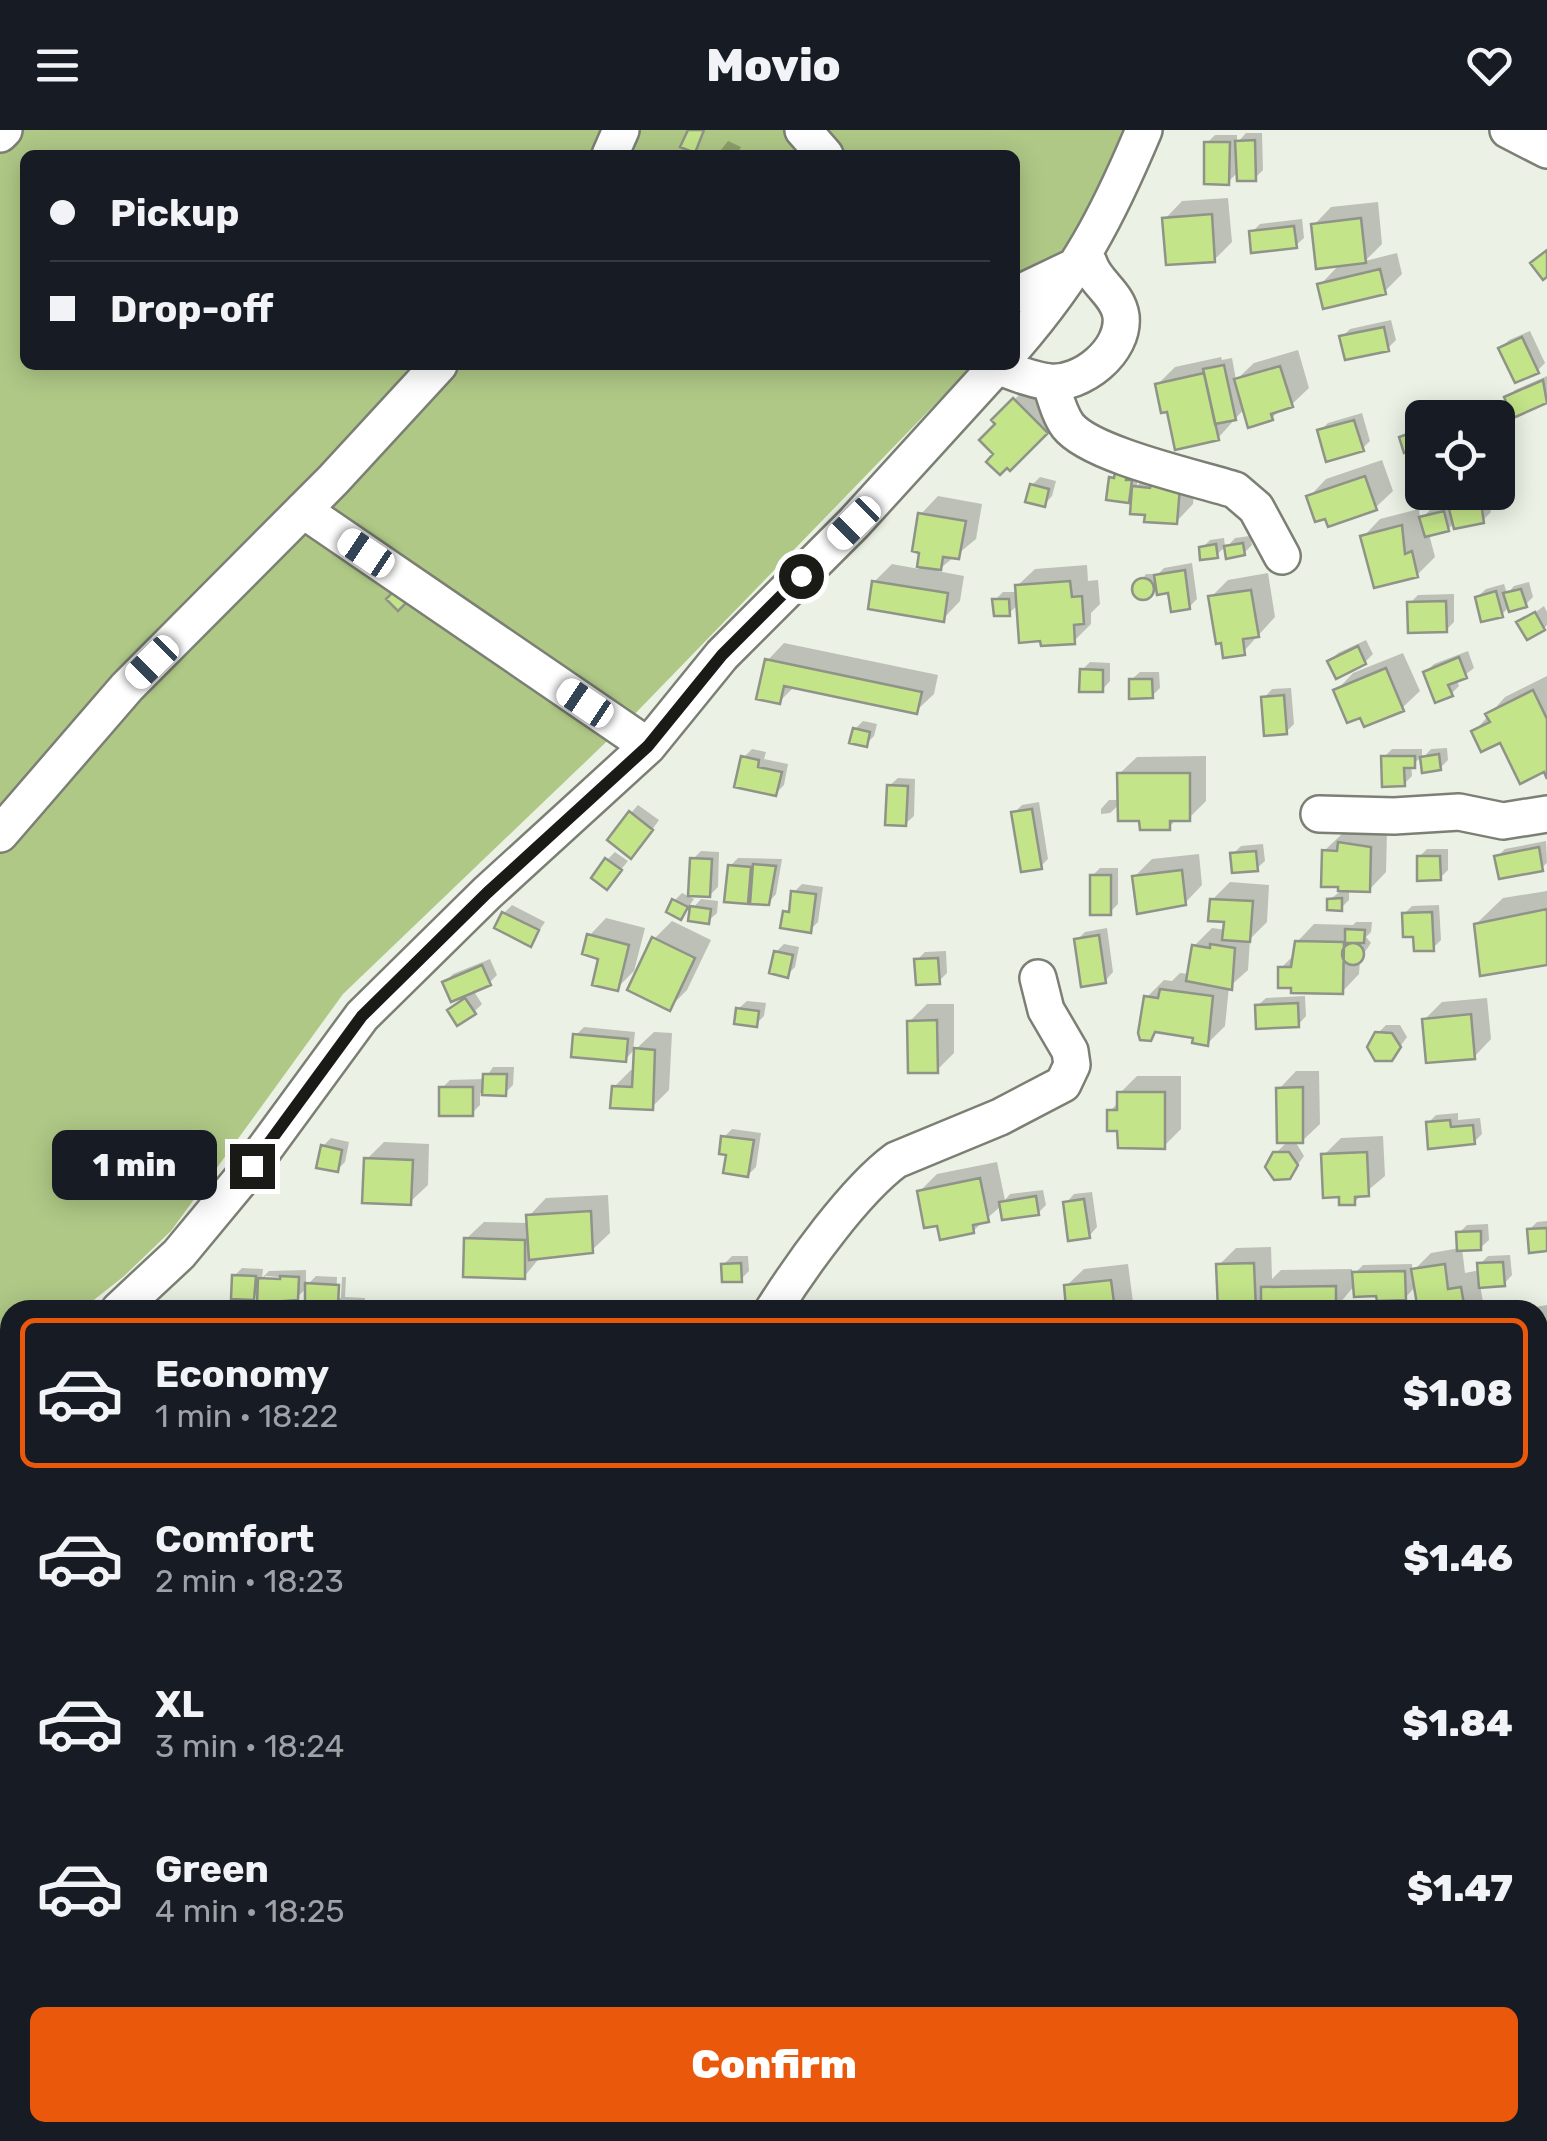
<!DOCTYPE html>
<html lang="en">
<head>
<meta charset="utf-8">
<style>
  body { margin:0; font-family:Rubik,sans-serif; background:#242831; color:#f1f3f6; height:100vh; display:flex; flex-direction:column; font-size:38px; white-space:nowrap }
  * { box-sizing:border-box; margin:0 }
  p { font-size:32px; color:#9ea1a6 }
  .icon { flex:none; width:55px; height:55px; fill:none; stroke:currentColor; stroke-width:2; stroke-linecap:round; stroke-linejoin:round }
  .map { position:relative; flex:1; overflow:hidden }
  .drawer { position:absolute; left:0px; top:1170px; width:1548px; height:842px; display:flex; flex-direction:column; background:#171b24; border-radius:30px 30px 0 0; box-shadow:0 5px 25px #0003 }
  .drawer>* { flex:none }
  .guide { position:absolute; left:20px; top:20px; width:1000px; height:220px; border-radius:15px; box-shadow:0 5px 25px #0003; display:grid; align-content:center; height:220px; padding:0 30px; background:#171b24 }
  .controls { position:absolute; left:1405px; top:270px; display:grid; gap:20px }
  .controls a { display:grid; place-items:center; width:110px; height:110px; border-radius:15px; background:#171b24; box-shadow:0 5px 25px #0003; font-size:50px }
  .end { position:absolute; width:45px; height:45px; margin:-22px; border:12px solid #1a1b17; background:#fff; box-shadow:0 0 0 5px #fff }
  .from { border-radius:50% }
  .bubble { position:absolute; height:70px; border-radius:15px; background:#171b24; box-shadow:0 5px 25px #0003; font-size:32px; font-weight:800; line-height:70px; text-align:center }
  .car { position:absolute; width:30px; height:60px; margin:-30px -15px; border-radius:12px; box-shadow:0 0 8px 2px #0007; background:linear-gradient(#fff 24%,#345 0 40%,#fff 0 76%,#345 0 86%,#fff 0) }
  .guide b { display:flex; align-items:center; gap:35px; height:95px; font-size:38px }
  .guide b+b { border-top:2px solid #363941 }
  .guide i { width:25px; height:25px; background:#f1f3f6 }
  ul { padding:18px 0 0; list-style:none }
  li { display:flex; align-items:center; gap:30px; height:150px; margin:0 20px 15px; padding:0 10px; border:5px solid transparent; border-radius:15px }
  li div { flex:1 }
  li b { display:block; font-size:38px }
  li em { font-style:normal; font-weight:800 }
  li.selected { border-color:#ea580c }
  li>.icon { width:90px; height:90px; stroke-width:1.5 }
  .action { display:flex; gap:20px; margin-top:auto; padding:20px 30px }
  .action a { flex:1; height:115px; border-radius:15px; background:#ea580c; color:#fff; font-size:40px; font-weight:800; line-height:115px; text-align:center }
  header { display:flex; justify-content:space-between; align-items:center; height:130px; padding:0 30px; background:#171b24; font-size:45px; font-weight:800 }
  .map>svg:first-child { display:block }
  .green { fill:#afc886 }
  .shadow { fill:#0003; fill-rule:evenodd }
  .lines { fill:none; stroke-linecap:round; stroke-linejoin:round }
  .stream { stroke:#9ab95f; stroke-width:11 }
  .building { fill:#c3e489; stroke:#8f9388; stroke-width:2.5 }
  .minor-casing { stroke:#7b7f74; stroke-width:40 }
  .minor { stroke:#fff; stroke-width:35 }
  .route { stroke:#1a1b17; stroke-width:12 }
</style>
</head>
<body>
<header><svg class="icon" aria-label="menu" viewBox="0 0 24 24"><path d="M4 6h16M4 12h16M4 18h16"/></svg>Movio<svg class="icon" aria-label="heart" viewBox="0 0 24 24"><path d="M12 20l-8-8c-3-5 5-10 8-4 3-6 11-1 8 4z"/></svg></header>
<div class="map">
<svg width="1547" height="2011" viewBox="0 0 1547 2011">
  <rect width="100%" height="100%" fill="#ebf1e4"/>
  <path class="green" d="M0 0H1125L1073 119 1015 192V25H25V235H973L626 593 343 864 171 1101 123 1147 81 1180H10V1244L0 1253Z"/>
  <path class="shadow" d="M1246 3H1262L1263 40 1255 48 1239 41 1228 52 1207 13 1215 5H1237V13Z
    M728 11 741 17 737 25H717Z
    M1228 68 1232 112 1214 130 1165 89 1182 71Z
    M1378 72 1382 114 1365 131 1397 123 1402 144 1385 161 1320 155 1341 133 1314 95 1331 77Z
    M1302 89 1304 108 1295 116 1252 102 1260 94Z
    M1391 190 1396 210 1388 218 1342 207 1350 199Z
    M1530 201 1545 233 1537 241 1501 218 1509 210Z
    M1298 220 1309 258 1291 275 1281 278 1272 288 1245 278 1218 308 1168 279 1158 254 1175 237 1221 227 1222 230 1232 228 1236 250 1254 233Z
    M1547 246V270L1514 285 1507 268 1515 260Z
    M1032 252 1063 284 1010 337 997 324 998 294 994 290Z
    M1362 283 1370 311 1362 319 1320 301 1328 293Z
    M1422 295V315L1406 320 1402 307 1410 299Z
    M1382 330 1393 361 1375 378 1309 367 1326 349Z
    M1126 335 1138 343 1137 356 1152 340H1196L1193 374 1176 392 1147 383 1134 364 1128 370 1111 348Z
    M1040 347 1056 351 1052 366 1044 375 1032 355Z
    M938 366 982 374 976 409 937 441 964 446 960 471 943 489 874 452 892 434 919 439 921 384Z
    M1488 366 1491 382 1483 390 1455 392 1448 399 1429 404 1435 427 1417 445 1363 407 1380 389 1419 379 1420 390 1430 380 1452 374 1453 378 1460 371Z
    M1250 406 1252 415 1244 423 1227 417 1235 408Z
    M1224 408 1225 417 1216 425 1202 418 1210 410Z
    M1192 433 1197 469 1189 477 1170 460 1158 457 1145 468 1135 461 1146 444H1158L1164 438Z
    M1087 435 1088 451 1098 450 1100 474 1091 483V494L1074 511 1019 474 1009 483 995 470 1003 462H1018L1017 456 1035 439Z
    M1268 443 1275 487 1243 522 1211 467 1228 450Z
    M1529 452 1533 467 1525 475 1510 476 1502 484 1477 467 1486 459 1504 454 1507 464 1514 456Z
    M1454 464V492L1446 500 1410 473 1418 465Z
    M1544 476 1547 482V495L1544 498 1520 493Z
    M1366 510 1373 524 1365 532 1330 531 1338 523Z
    M784 513 938 545 934 564 916 581 796 555 779 572 767 531Z
    M1468 521 1474 538 1457 551 1459 556 1451 564 1426 542 1434 534Z
    M1403 523 1420 561 1402 578 1361 585 1336 561 1353 543Z
    M1090 532 1110 533V551L1102 560 1082 540Z
    M1140 542H1159L1160 558 1152 566 1131 550Z
    M1547 546V643L1501 610 1474 602 1505 567Z
    M1291 558 1294 594 1286 602 1264 568 1272 559Z
    M863 591 877 594 874 606 866 614 855 599Z
    M1447 618 1448 630 1440 638 1423 628 1431 619Z
    M752 619 766 622 764 629 788 634 784 655 775 664 744 627Z
    M1392 619H1422V627L1411 635 1412 646 1404 654 1384 627Z
    M1206 626V671L1189 688H1178L1169 697 1142 689 1120 674 1110 683 1101 684V679L1109 670H1120L1119 644 1137 627Z
    M898 648 915 649 914 686 905 694 889 656Z
    M1039 672 1048 729 1040 737 1014 683 1022 675Z
    M638 675 659 690 639 718 631 683Z
    M1357 696 1387 700 1386 742 1369 760 1349 759V770L1341 778 1329 770 1341 761V755L1324 721 1342 704H1349Z
    M1546 711 1547 733 1541 738 1497 727 1505 719Z
    M1263 714 1265 731 1256 739 1233 724 1241 716Z
    M1427 719H1448V740L1440 748 1419 727Z
    M701 721 719 722 718 757 710 765 693 729Z
    M615 722 628 731 614 748 607 730Z
    M1199 724 1202 755 1185 773 1134 747 1152 729Z
    M738 728 782 729 776 764 768 773 727 769 730 736Z
    M1100 738H1118V774L1110 782 1092 746Z
    M1230 752 1269 755 1267 792 1250 809 1248 840 1229 857 1225 896 1207 914 1196 906 1158 900 1150 908 1147 867 1164 850 1172 851 1180 843 1189 844 1194 816 1212 798 1226 800 1227 790 1212 770Z
    M802 754 823 757 818 792 810 800 785 783 792 776 794 762Z
    M1547 761V832L1476 794 1503 768Z
    M682 763 694 769 681 787 674 771Z
    M701 769 718 771 717 783 708 791 693 778Z
    M512 775 545 792 530 814 504 783Z
    M1439 775 1441 810 1433 818 1415 804 1404 784 1412 776Z
    M606 788 645 798 634 841 617 858 589 806Z
    M672 791 711 810 687 860 669 878 654 809Z
    M1356 792H1372L1371 802 1366 807 1371 813 1360 829 1359 844 1342 862 1281 838 1297 822V812L1314 794 1353 795Z
    M1107 798 1113 842 1105 851 1077 810 1085 802Z
    M784 814 799 817 795 837 787 845 776 822Z
    M946 821 947 843 939 851 917 830 925 822Z
    M490 829 497 845 489 853 473 860 482 874 474 882 450 880 469 865 445 852 453 844Z
    M1305 866 1306 886 1298 895 1257 876 1266 868Z
    M1487 868 1491 909 1474 927 1424 890 1442 872Z
    M747 871 766 873 764 886 756 894 738 879Z
    M927 874H954V923L937 940 909 892Z
    M1386 895H1400L1407 907 1391 929 1377 904Z
    M584 897 635 902 633 921 625 930 576 905Z
    M654 902 672 903 669 960 652 977 614 957 631 940H636V919Z
    M493 937H514L513 955 505 963H480V975L472 983 442 958 450 950 485 949Z
    M1296 941H1319L1320 994 1302 1011H1295L1304 1026 1289 1047 1275 1024 1288 1011 1279 959Z
    M1137 946H1181V999L1164 1016 1120 999 1110 981 1120 971V963Z
    M1458 983V990L1480 988 1482 1004 1474 1012 1428 993 1436 985Z
    M732 999 761 1003 756 1037 748 1045 729 1023 724 1007Z
    M1383 1006 1385 1046 1354 1072 1341 1065 1324 1025 1341 1008Z
    M331 1008 349 1012 345 1032 337 1040 323 1016Z
    M384 1012 429 1014 428 1055 410 1072 366 1030Z
    M997 1032 1005 1070 1010 1064 1043 1060 1046 1075 1038 1083 1002 1075 973 1101 939 1093 919 1062 937 1044Z
    M1092 1062 1097 1097 1089 1106 1066 1073 1074 1064Z
    M608 1065 610 1103 592 1120 541 1126 524 1147 466 1109 484 1092 529 1093V1086L546 1068Z
    M1547 1091V1119L1529 1100 1537 1092Z
    M1488 1094 1489 1110 1480 1118H1462L1465 1143 1480 1140V1134L1488 1126 1510 1125 1512 1145 1504 1154 1480 1155 1484 1177 1481 1180H1420L1416 1156 1405 1168 1355 1155 1334 1180H1263V1176L1259 1180H1220L1219 1135 1236 1118 1271 1117 1272 1149 1281 1140 1352 1139V1146L1363 1135 1412 1134V1142L1431 1123 1460 1118 1459 1103 1467 1095Z
    M732 1126H748L749 1141 741 1149 723 1135Z
    M1128 1134 1134 1180H1092L1091 1172 1066 1156 1084 1139Z
    M242 1138 263 1139 262 1148 269 1141 306 1140V1156L316 1146 337 1147 336 1168H341L342 1147H346L345 1167 365 1168 364 1180H336V1173L308 1157 297 1167 260 1161 253 1168 234 1146ZM265 1146 292 1148 265 1151Z
    M1547 1175V1241L1538 1242V1180H1517Z
    M19 2002H40L45 2005 43 2011H11Z
    M518 2002H606L599 2011H516Z
    M679 2002H691L688 2011H673Z
    M868 2002H931V2011H859Z
    M1048 2002 1049 2011H1003L1011 2003Z
    M846 2006V2011H825L828 2008Z"/>
  <g class="lines">
    <path class="stream" d="M1538 1887H1547"/>
  </g>
  <path class="building" d="M688 0H704L695 23 680 17Z
    M1255 10 1256 51H1237L1235 11Z
    M1204 12H1230L1229 55 1204 54Z
    M1212 84 1215 132 1166 135 1162 88Z
    M1361 88 1366 133 1316 139 1311 94Z
    M1294 96 1297 118 1251 123 1249 101Z
    M1547 120V147L1543 150 1530 133Z
    M1380 139 1386 164 1323 179 1317 154Z
    M1384 197 1389 221 1345 230 1339 206Z
    M1522 207 1539 243 1515 253 1498 218Z
    M1224 235 1236 290 1215 294 1203 239Z
    M1280 236 1293 277 1271 284 1273 290 1248 298 1234 249Z
    M1204 243 1219 310 1175 320 1167 282 1161 283 1155 254Z
    M1543 250 1547 273 1513 288 1504 267Z
    M1013 268 1048 303 1010 341 1007 338 1000 345 986 332 993 324 979 310 995 294 991 290Z
    M1354 290 1364 321 1326 332 1317 300Z
    M1422 299V318L1404 323 1399 307Z
    M1115 342 1127 344 1126 350H1132L1129 373 1106 370 1109 347 1114 348Z
    M1365 346 1377 380 1328 397 1325 389 1315 392 1306 366Z
    M1030 354 1049 359 1045 377 1025 372Z
    M1151 355 1180 357 1177 394 1144 392 1145 385 1130 384 1132 356 1150 358Z
    M1481 373 1484 393 1454 399 1449 379Z
    M1444 381 1449 401 1425 407 1419 387Z
    M918 383 966 391 959 429 943 427 941 440 917 437 919 423 912 421Z
    M1402 395 1405 424 1412 421 1418 447 1374 458 1360 406Z
    M1243 413 1245 425 1226 429 1224 416Z
    M1216 414 1218 428 1200 430 1199 417Z
    M1185 440 1190 479 1171 482 1168 463 1157 465 1154 445Z
    M1132 459a11 11 0 1 1 22 0a11 11 0 1 1-22 0Z
    M872 451 948 463 944 492 868 479Z
    M1070 451 1072 467 1082 466 1084 494 1074 495 1075 514 1041 516 1040 511 1019 513 1015 455Z
    M397 458 409 470 398 481 386 469Z
    M1521 459 1527 477 1509 482 1503 463Z
    M1251 460 1259 507 1243 509 1245 525 1223 528 1221 513 1216 514 1208 466Z
    M1496 461 1503 487 1481 492 1475 467Z
    M992 469H1009L1010 486H994Z
    M1446 471 1447 502 1408 503 1407 472Z
    M1535 482 1545 500 1527 510 1516 492Z
    M1358 516 1366 534 1336 549 1327 531Z
    M1459 527 1467 548 1448 555 1453 566 1435 573 1423 542Z
    M765 529 922 562 917 584 784 556 780 574 756 569Z
    M1386 538 1404 581 1364 597 1360 588 1347 593 1333 560Z
    M1080 539 1103 540V562H1079Z
    M1129 549H1152L1153 568 1129 569Z
    M1533 560 1547 589V649L1544 642 1520 654 1500 613 1481 622 1471 601 1490 592 1485 584Z
    M1284 565 1287 604 1264 606 1261 567Z
    M853 598 870 602 867 617 849 613Z
    M1439 624 1441 640 1422 643 1420 627Z
    M741 626 759 630 758 637 782 642 776 666 734 657Z
    M1381 626H1415V638H1404L1405 656 1382 657Z
    M1117 643H1190V691H1170V700H1140L1139 691H1118Z
    M887 655 908 656 906 696 885 695Z
    M1032 679 1042 739 1021 742 1011 682Z
    M629 681 653 700 631 729 607 710Z
    M1338 712 1371 717 1370 762 1338 761V757H1321L1322 720 1337 721Z
    M1539 717 1543 741 1499 749 1494 726Z
    M1256 721 1258 741 1232 743 1230 723Z
    M1417 726H1440L1441 750 1417 751Z
    M605 728 622 740 607 760 591 748Z
    M690 728 712 729 710 767 688 766Z
    M753 734 776 736 769 775 750 774Z
    M728 735 751 737 748 774 724 772Z
    M1182 740 1186 775 1137 784 1132 746Z
    M1090 745H1111V785H1090Z
    M791 761 816 764 811 803 780 798 783 781 789 782Z
    M1342 768V781L1327 780V769Z
    M672 769 688 777 681 790 666 782Z
    M1210 769 1253 771 1250 812 1222 810 1224 792 1208 791Z
    M690 776 711 779 709 794 688 791Z
    M1547 779V835L1480 846 1474 794Z
    M502 782 539 800 531 817 494 798Z
    M1432 782 1434 821H1414L1413 807H1403L1402 783Z
    M1345 799 1365 800 1364 813H1345Z
    M587 804 629 815 618 861 592 855 598 829 582 824Z
    M1099 805 1106 853 1081 857 1074 809Z
    M652 807 695 828 670 881 627 860Z
    M1295 811 1344 812 1343 864 1291 863V858H1278V837H1291Z
    M1342 824a11 11 0 1 1 22 0a11 11 0 1 1-22 0Z
    M1210 814 1235 818 1232 860 1186 851 1192 815 1210 818Z
    M774 821 793 825 788 848 769 843Z
    M938 828 940 854 916 855 914 829Z
    M482 835 491 855 451 872 442 852Z
    M1160 859 1213 866 1208 916 1192 913 1193 908 1155 902 1151 911 1140 910 1138 903 1144 866 1158 868Z
    M465 868 476 884 457 896 447 880Z
    M1298 873 1299 897 1256 899 1255 875Z
    M736 878 759 881 757 897 734 894Z
    M1471 884 1475 929 1426 933 1422 889Z
    M937 890 938 943H908L907 891Z
    M1375 902 1392 903 1401 917 1392 931H1375L1367 917Z
    M573 904 628 909 626 932 571 927Z
    M634 918 655 920 653 980 610 978 612 956 632 957Z
    M483 944H507L506 966 482 965Z
    M439 957H473V986H439Z
    M1303 957V1013H1277L1276 958Z
    M1117 962H1165V1019L1118 1018 1117 1001H1107V980H1117Z
    M1450 990 1451 997 1473 995 1475 1014 1428 1019 1426 992Z
    M721 1006 754 1010 748 1047 723 1043 726 1025 719 1024Z
    M321 1015 342 1020 338 1042 316 1038Z
    M1273 1022H1289L1298 1035 1290 1049 1274 1050 1265 1037Z
    M1367 1022 1369 1066 1355 1067V1075H1339V1067L1323 1068 1321 1024Z
    M364 1028 413 1030 411 1075 362 1073Z
    M980 1048 989 1092 973 1095 974 1103 940 1110 937 1096 924 1098 917 1061Z
    M1036 1066 1039 1085 1002 1090 999 1072Z
    M1084 1069 1090 1108 1068 1111 1063 1072Z
    M591 1081 593 1123 529 1130 526 1085Z
    M1547 1098V1121L1529 1123 1527 1099Z
    M1481 1101V1120L1457 1121 1456 1102Z
    M464 1108 525 1110V1149L463 1147Z
    M1503 1132 1505 1156 1479 1158 1477 1133Z
    M741 1133 742 1152H722L721 1134Z
    M1254 1133 1256 1180H1218L1216 1134Z
    M1445 1134 1448 1159 1461 1157 1465 1180H1418L1411 1139Z
    M1405 1141 1406 1170 1377 1171 1376 1166 1354 1167 1352 1142Z
    M232 1145 256 1146 254 1170 231 1169Z
    M280 1146 299 1147 298 1170 257 1173 258 1148 280 1149Z
    M1111 1150 1115 1180H1090L1089 1175 1066 1178 1064 1155Z
    M305 1153 339 1155 338 1176 305 1174Z
    M1336 1156V1178L1261 1180V1157Z
    M1541 1189 1543 1203 1547 1202V1243L1538 1245V1190Z
    M1547 1417V1443L1542 1444 1538 1419Z
    M308 2002H354L351 2011H329Z
    M515 2002H596L594 2011H513Z
    M645 2002H671L668 2011H647L642 2009Z"/>
  <g class="lines">
    <g class="minor-casing">
      <path id="minor" d="M803 0 825 25
        M1508 0 1547 20
        M0 4 4 0
        M610 25 621 0
        M1015 216C1078 143 1107 88 1144 0
        M996 235C1011 242 1031 249 1048 252 1081 256 1125 221 1121 186 1118 164 1095 153 1089 133L1080 134 1015 165
        M1050 252C1055 266 1059 284 1068 296 1091 325 1197 348 1235 360L1256 378 1282 426
        M303 380 648 616
        M1319 684 1394 686 1459 682 1503 691 1547 684
        M0 704 127 557 333 350 439 235
        M119 1180 179 1124 252 1036 362 886 487 763 648 616 722 525 854 393 998 235
        M773 1180C801 1136 854 1061 896 1030L1000 987 1063 954 1072 935 1070 921 1046 880 1038 848
        M0 1288 10 1278
        M1538 1294 1547 1288
        M1538 1386 1547 1385
        M0 1395 10 1390
        M0 1562 10 1572
        M0 1611 10 1612
        M0 1773 10 1768
        M1538 1783 1547 1782
        M0 1970 10 1973
        M116 2002 147 2011
        M1393 2002 1414 2011
        M948 2011 954 2002"/>
    </g>
    <use href="#minor" class="minor"/>
  </g>
  <g class="lines">
    <path class="route" d="M252 1036 362 886 487 763 648 616 722 525 801 446"/>
  </g>
</svg>
<div class="controls">
<a><svg class="icon" aria-label="locate" viewBox="0 0 24 24"><circle cx="12" cy="12" r="6"/><path d="M12 2v4M12 18v4M2 12h4M18 12h4"/></svg></a>
</div>
<i class="end from" style="left:801px;top:446px"></i>
<i class="end" style="left:252px;top:1036px"></i>
<div class="bubble" style="left:52px;top:1000px;width:165px">1 min</div>
<i class="car" style="left:854px;top:393px;rotate:225deg"></i>
<i class="car" style="left:366px;top:423px;rotate:304deg"></i>
<i class="car" style="left:152px;top:532px;rotate:225deg"></i>
<i class="car" style="left:585px;top:573px;rotate:304deg"></i>
<div class="guide">
<b><i class="from"></i>Pickup</b>
<b><i></i>Drop-off</b>
</div>
<section class="drawer">
<ul>
<li class="selected"><svg class="icon" aria-label="car" viewBox="0 0 24 24"><path d="M5 17H2v-5l4-1 3-4h7l3 4 3 1v5h-3M9 17h6M6 11h13"/><circle cx="7" cy="17" r="2"/><circle cx="17" cy="17" r="2"/></svg><div><b>Economy</b><p>1 min · 18:22</p></div><em>$1.08</em></li>
<li><svg class="icon" aria-label="car" viewBox="0 0 24 24"><path d="M5 17H2v-5l4-1 3-4h7l3 4 3 1v5h-3M9 17h6M6 11h13"/><circle cx="7" cy="17" r="2"/><circle cx="17" cy="17" r="2"/></svg><div><b>Comfort</b><p>2 min · 18:23</p></div><em>$1.46</em></li>
<li><svg class="icon" aria-label="car" viewBox="0 0 24 24"><path d="M5 17H2v-5l4-1 3-4h7l3 4 3 1v5h-3M9 17h6M6 11h13"/><circle cx="7" cy="17" r="2"/><circle cx="17" cy="17" r="2"/></svg><div><b>XL</b><p>3 min · 18:24</p></div><em>$1.84</em></li>
<li><svg class="icon" aria-label="car" viewBox="0 0 24 24"><path d="M5 17H2v-5l4-1 3-4h7l3 4 3 1v5h-3M9 17h6M6 11h13"/><circle cx="7" cy="17" r="2"/><circle cx="17" cy="17" r="2"/></svg><div><b>Green</b><p>4 min · 18:25</p></div><em>$1.47</em></li>
</ul>
<div class="action"><a>Confirm</a></div>
</section>
</div>
</body>
</html>
